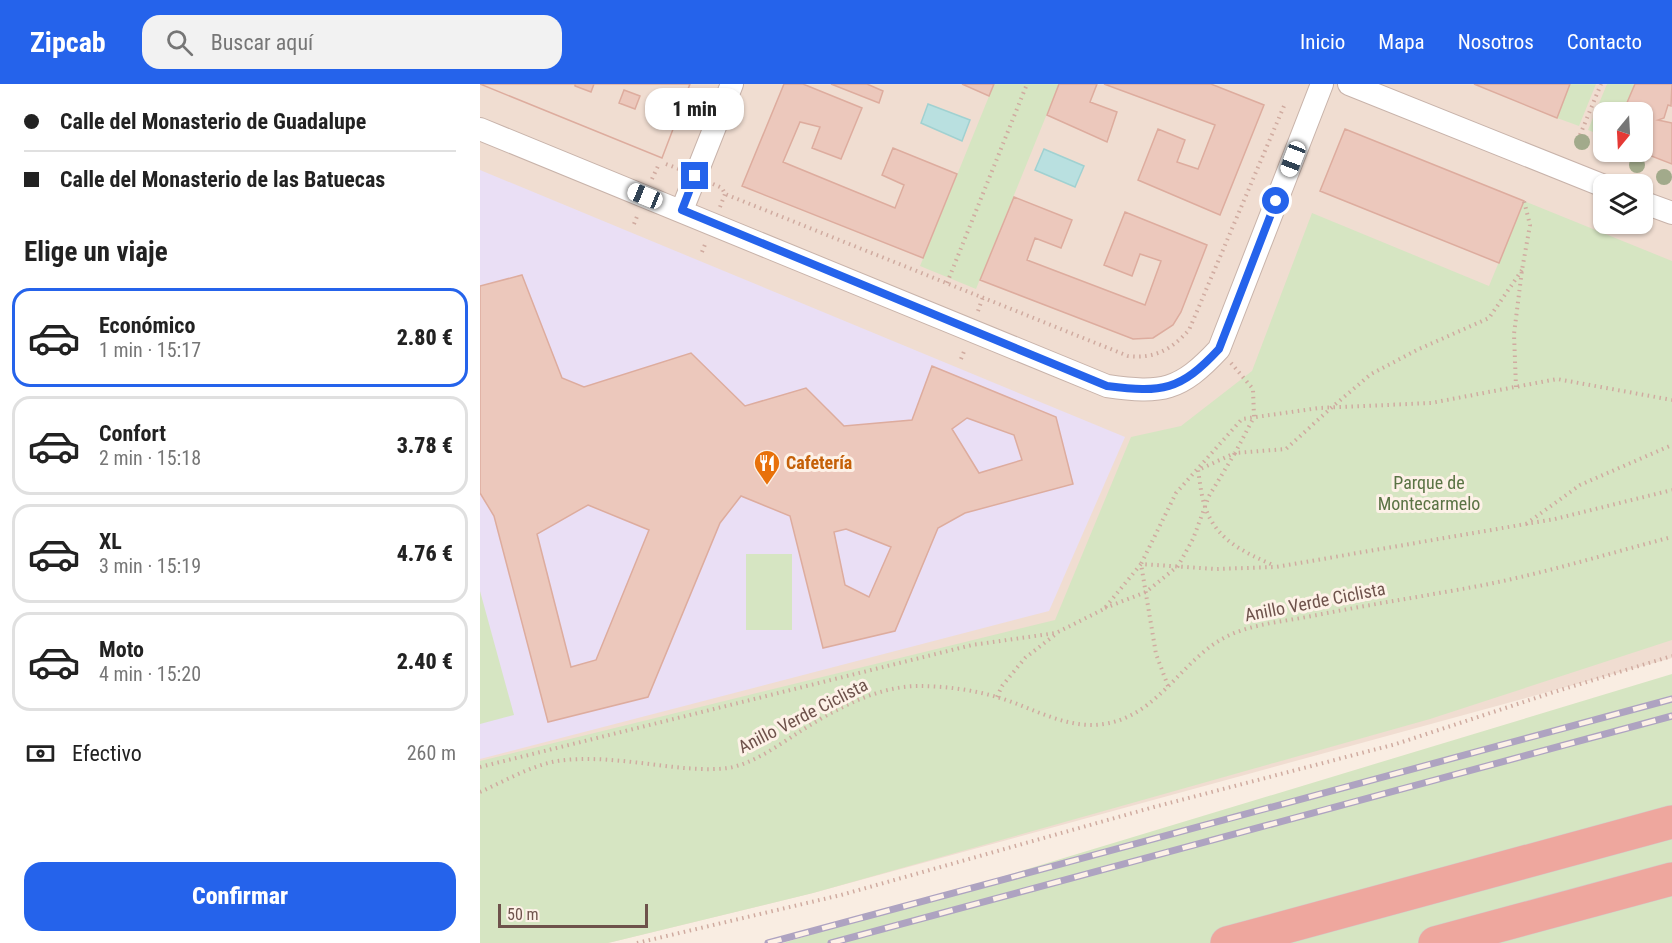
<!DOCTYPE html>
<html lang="es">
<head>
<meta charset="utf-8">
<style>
  body { margin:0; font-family:"Roboto Condensed",sans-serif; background:#f2f2f2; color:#222; height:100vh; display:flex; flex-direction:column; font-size:22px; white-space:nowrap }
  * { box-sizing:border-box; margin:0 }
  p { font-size:20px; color:#767676 }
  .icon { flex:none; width:33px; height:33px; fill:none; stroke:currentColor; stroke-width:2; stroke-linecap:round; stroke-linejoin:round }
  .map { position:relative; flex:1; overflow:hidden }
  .sheet { display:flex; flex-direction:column; background:#fff; width:480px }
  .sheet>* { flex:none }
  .top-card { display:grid; align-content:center; height:132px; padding:0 24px; background:#fff }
  .needle { width:39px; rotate:198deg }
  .tools { position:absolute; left:1113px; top:18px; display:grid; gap:12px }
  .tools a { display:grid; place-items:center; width:60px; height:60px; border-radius:12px; background:#fff; box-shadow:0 2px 4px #0004; font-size:30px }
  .scale { position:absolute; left:18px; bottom:15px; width:150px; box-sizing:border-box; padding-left:6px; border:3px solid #6e524b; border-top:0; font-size:16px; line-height:21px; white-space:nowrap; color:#6e524b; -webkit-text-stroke:4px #fdf1e7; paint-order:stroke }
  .end { position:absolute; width:27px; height:27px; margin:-14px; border:8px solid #2563eb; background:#fff; box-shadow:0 0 0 3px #fff }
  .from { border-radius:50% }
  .bubble { position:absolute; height:42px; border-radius:18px; background:#fff; box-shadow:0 2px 4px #0004; font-size:20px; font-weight:800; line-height:42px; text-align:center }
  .car { position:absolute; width:18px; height:36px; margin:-18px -9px; border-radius:8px; box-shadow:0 0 4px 2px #0007; background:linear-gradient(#fff 24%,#345 0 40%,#fff 0 76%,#345 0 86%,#fff 0) }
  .top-card b { display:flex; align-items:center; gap:21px; height:57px; font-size:22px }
  .top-card b+b { border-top:2px solid #e0e0e0 }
  .top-card i { width:15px; height:15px; background:#222 }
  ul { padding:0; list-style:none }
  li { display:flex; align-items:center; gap:18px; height:99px; margin:0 12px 9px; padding:0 12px; border:3px solid #e0e0e0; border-radius:18px }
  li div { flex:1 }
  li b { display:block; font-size:22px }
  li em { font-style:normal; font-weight:800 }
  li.selected { border-color:#2563eb }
  li>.icon { width:54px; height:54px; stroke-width:1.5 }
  h2 { padding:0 24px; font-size:27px; line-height:72px }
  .pay { display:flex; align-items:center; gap:15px; height:66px; padding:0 24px; font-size:22px }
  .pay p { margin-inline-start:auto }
  .cta { display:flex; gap:12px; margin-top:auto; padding:12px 24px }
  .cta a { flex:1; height:69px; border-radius:18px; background:#2563eb; color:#fff; font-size:24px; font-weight:800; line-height:69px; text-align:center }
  header { display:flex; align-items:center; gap:36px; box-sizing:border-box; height:84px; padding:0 30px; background:#2563eb; color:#fff }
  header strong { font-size:28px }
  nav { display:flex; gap:33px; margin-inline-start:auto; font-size:21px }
  .search { width:420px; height:54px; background:#f2f2f2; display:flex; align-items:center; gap:15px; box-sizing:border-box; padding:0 21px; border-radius:18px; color:#767676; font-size:22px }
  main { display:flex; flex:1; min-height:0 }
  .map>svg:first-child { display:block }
  .residential { fill:#f0ddd1; fill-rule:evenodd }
  .education { fill:#eadff5 }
  .green { fill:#d6e5c2 }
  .water { fill:#b9e0e0; stroke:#a0d1d1; stroke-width:1.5 }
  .building { fill:#ecc8bc; stroke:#ddac9e; stroke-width:1.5; fill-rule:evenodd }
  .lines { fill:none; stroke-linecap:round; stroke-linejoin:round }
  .minor-casing { stroke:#c8b3aa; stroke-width:24 }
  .motorway-casing { stroke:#d4cbc9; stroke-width:34 }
  .path { stroke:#d0aba0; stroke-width:4; stroke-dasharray:1.5 4.5; stroke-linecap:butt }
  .minor { stroke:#fff; stroke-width:22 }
  .motorway { stroke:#eea79e; stroke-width:33 }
  .rail-casing { stroke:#aea3c1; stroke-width:7 }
  .rail { stroke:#fdf1e7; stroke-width:4.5; stroke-dasharray:14; stroke-linecap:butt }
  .tree { fill:#a2aa8b }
  .route { stroke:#2563eb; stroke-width:8 }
  .labels { text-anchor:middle; stroke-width:6; stroke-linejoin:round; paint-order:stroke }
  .food-label { font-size:18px; font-weight:bold; fill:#c56008; stroke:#fdf1e7; text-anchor:start }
  .park-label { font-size:18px; fill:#5a7344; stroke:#fdf1e7 }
  .street-label { font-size:18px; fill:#6e524b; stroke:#fdf1e7 }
</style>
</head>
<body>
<header>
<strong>Zipcab</strong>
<div class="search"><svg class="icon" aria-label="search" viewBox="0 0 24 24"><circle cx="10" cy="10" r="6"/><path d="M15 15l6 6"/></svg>Buscar aquí</div>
<nav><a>Inicio</a><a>Mapa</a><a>Nosotros</a><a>Contacto</a></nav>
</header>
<main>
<section class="sheet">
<div class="top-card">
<b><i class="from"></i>Calle del Monasterio de Guadalupe</b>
<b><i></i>Calle del Monasterio de las Batuecas</b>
</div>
<h2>Elige un viaje</h2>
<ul>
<li class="selected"><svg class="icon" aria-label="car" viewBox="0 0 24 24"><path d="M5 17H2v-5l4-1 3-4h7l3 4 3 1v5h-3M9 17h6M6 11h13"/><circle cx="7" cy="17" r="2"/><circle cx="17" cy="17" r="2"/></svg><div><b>Económico</b><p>1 min · 15:17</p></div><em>2.80 €</em></li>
<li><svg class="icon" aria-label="car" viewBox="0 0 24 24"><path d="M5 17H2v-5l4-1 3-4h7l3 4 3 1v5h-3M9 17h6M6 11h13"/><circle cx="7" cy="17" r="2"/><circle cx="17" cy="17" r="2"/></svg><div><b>Confort</b><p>2 min · 15:18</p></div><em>3.78 €</em></li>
<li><svg class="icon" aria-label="car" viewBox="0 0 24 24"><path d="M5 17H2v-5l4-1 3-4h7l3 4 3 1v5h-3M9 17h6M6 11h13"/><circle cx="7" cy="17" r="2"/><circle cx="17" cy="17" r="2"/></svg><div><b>XL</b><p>3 min · 15:19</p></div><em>4.76 €</em></li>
<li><svg class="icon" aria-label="car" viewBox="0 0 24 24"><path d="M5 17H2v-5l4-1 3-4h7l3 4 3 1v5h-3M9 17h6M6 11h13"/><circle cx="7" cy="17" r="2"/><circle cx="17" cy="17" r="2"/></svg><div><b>Moto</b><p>4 min · 15:20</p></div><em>2.40 €</em></li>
</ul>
<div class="pay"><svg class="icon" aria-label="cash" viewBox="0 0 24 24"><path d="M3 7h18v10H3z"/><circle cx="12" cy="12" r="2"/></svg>Efectivo<p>260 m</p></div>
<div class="cta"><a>Confirmar</a></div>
</section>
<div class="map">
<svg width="1192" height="859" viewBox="0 0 1192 859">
  <rect width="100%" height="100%" fill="#f9ede2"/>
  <path class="residential" d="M0 0H1192V574L333 809 128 859H0ZM1124 28H1162V68H1124ZM1124 100H1162V140H1124Z"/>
  <path class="education" d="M0 86 645 353 569 527 0 675Z"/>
  <path class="green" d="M514 0H579L496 205 440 182Z
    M1090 0H1116L1099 42 1077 34Z
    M1127 0H1155L1143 28H1124L1123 52 1108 46Z
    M1044 117 1192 177V556L950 635 333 809 128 859H0V677L575 536 651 353 701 342 772 287 832 129 1009 202Z
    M266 470H312V546H266Z
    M0 507 34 631 0 640Z
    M1192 590V859H303Z"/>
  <path class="water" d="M448 20 490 36 482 57 441 39Z
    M564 65 604 82 595 103 555 86Z"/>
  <path class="building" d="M0 0H95V2L111 8 114 0H210L199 28 192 25 187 37 195 40 182 74ZM144 6 160 12 155 25 139 19Z
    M0 0H210L199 28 192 25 187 37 195 40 182 74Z
    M304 0H323L382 24 361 75 332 64 340 43 320 38 303 78 415 124 424 101 402 91 413 64 477 90 443 174 262 102Z
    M351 0H387L403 7 399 19Z
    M482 0H514L509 12Z
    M579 0H617L610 18 637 28 627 58 567 31Z
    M624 0H731L784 21 740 131 658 96 678 45 705 56 697 78 718 85 735 41Z
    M994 0H1090L1077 34Z
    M1155 0H1192L1191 22 1188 21 1184 34 1178 36 1192 39V80L1161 68 1162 28H1143Z
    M865 45 1044 117 1019 179 840 107Z
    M534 113 592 136 581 164 555 154 547 176 665 221 681 177 660 170 652 192 624 181 645 128 727 161 701 228 693 241 673 254 653 255 500 196Z
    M42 191 82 294 104 303 211 269 265 322 326 304 364 342 432 336 452 282 576 333 593 400 485 429 458 444 415 547 343 564 310 432 261 412 240 439 168 613 68 638 14 432 0 409V202ZM487 334 534 351 542 376 499 389 472 345ZM108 421 169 446 116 576 91 583 57 450ZM366 445 411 463 389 513 365 501 354 448Z"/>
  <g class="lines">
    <g class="minor-casing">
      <path id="minor" d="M869 0 1124 102
        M0 45 627 302C682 310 700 307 739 265L842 0
        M1162 118 1192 129
        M202 126 252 0"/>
    </g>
    <g class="motorway-casing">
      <path id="motorway" d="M747 859 1192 738
        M955 859 1192 795"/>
    </g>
    <path class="path" d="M1100 51 1121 0
      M186 80 199 85
      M1143 92 1158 98
      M172 95 178 82
      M233 100 242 104 245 110 648 272C674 275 691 266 709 246L804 22
      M240 123 245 110
      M154 140 158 130
      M222 168 226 158
      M467 199 547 0
      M498 227 503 213
      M481 275 485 265
      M751 279 773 305 774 333 755 369 718 386C720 398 721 411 725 423 737 457 764 468 795 482
      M1036 303 1034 250 1042 186 1050 141 1044 117
      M1046 440 1100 401 1192 361
      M625 524 666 508 698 482 713 455 729 412 755 369 806 365 851 324 891 290 939 265 1009 234 1042 186
      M688 602 676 570 661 480 696 409 762 335 839 324 951 319 1077 295 1192 316
      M517 613 522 602 545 574 576 550
      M0 683 492 561 576 549 624 525 661 480 735 485 796 483 1075 435 1192 406
      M0 708C25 697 50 682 77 677 118 671 162 680 204 684 218 685 234 686 248 684 272 680 296 663 316 650 352 627 396 602 439 602 465 602 495 606 520 614 553 624 588 646 624 640 683 631 704 567 757 548 781 539 807 537 832 532 882 522 932 514 982 505 1053 493 1122 471 1192 453
      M157 859 361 811 674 723 916 660 1074 608 1192 572"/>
    <use href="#minor" class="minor"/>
    <use href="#motorway" class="motorway"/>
    <g class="rail-casing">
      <path id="rail" d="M288 859 1192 615
        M351 859 1192 632"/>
    </g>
    <use href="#rail" class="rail"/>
  </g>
  <g class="tree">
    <circle cx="1102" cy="58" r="8"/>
    <circle cx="1157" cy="81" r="8"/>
    <circle cx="1184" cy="93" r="8"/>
  </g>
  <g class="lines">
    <path class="route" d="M215 92 202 126 627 302C682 309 700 307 739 265L796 117"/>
  </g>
  <defs>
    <g id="restaurant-pin" transform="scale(1.35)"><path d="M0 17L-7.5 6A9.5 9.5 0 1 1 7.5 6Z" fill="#e8710a" stroke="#fdf1e7"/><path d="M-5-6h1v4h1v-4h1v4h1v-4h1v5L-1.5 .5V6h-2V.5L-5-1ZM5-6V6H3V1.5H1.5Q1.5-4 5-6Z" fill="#fff"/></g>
  </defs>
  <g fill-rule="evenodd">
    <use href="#restaurant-pin" x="287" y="379"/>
  </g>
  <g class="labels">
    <g class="food-label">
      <text x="306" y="385">Cafetería</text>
    </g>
    <g class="park-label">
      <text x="949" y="405">Parque de<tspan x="949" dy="21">Montecarmelo</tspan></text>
    </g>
    <g class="street-label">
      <text transform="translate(835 518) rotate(-11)" y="6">Anillo Verde Ciclista</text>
      <text transform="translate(323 632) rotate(-27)" y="6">Anillo Verde Ciclista</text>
    </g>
  </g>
</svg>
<div class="tools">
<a><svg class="needle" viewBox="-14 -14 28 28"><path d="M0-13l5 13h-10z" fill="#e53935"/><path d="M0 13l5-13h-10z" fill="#767676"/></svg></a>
<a><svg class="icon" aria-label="layers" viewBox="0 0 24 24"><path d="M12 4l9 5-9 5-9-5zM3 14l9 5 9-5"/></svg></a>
</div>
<div class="scale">50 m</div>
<i class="end from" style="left:796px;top:117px"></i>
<i class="end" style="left:215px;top:92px"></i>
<div class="bubble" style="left:165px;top:4px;width:99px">1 min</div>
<i class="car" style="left:813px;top:75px;rotate:201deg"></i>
<i class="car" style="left:165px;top:112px;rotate:292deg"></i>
</div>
</main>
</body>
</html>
